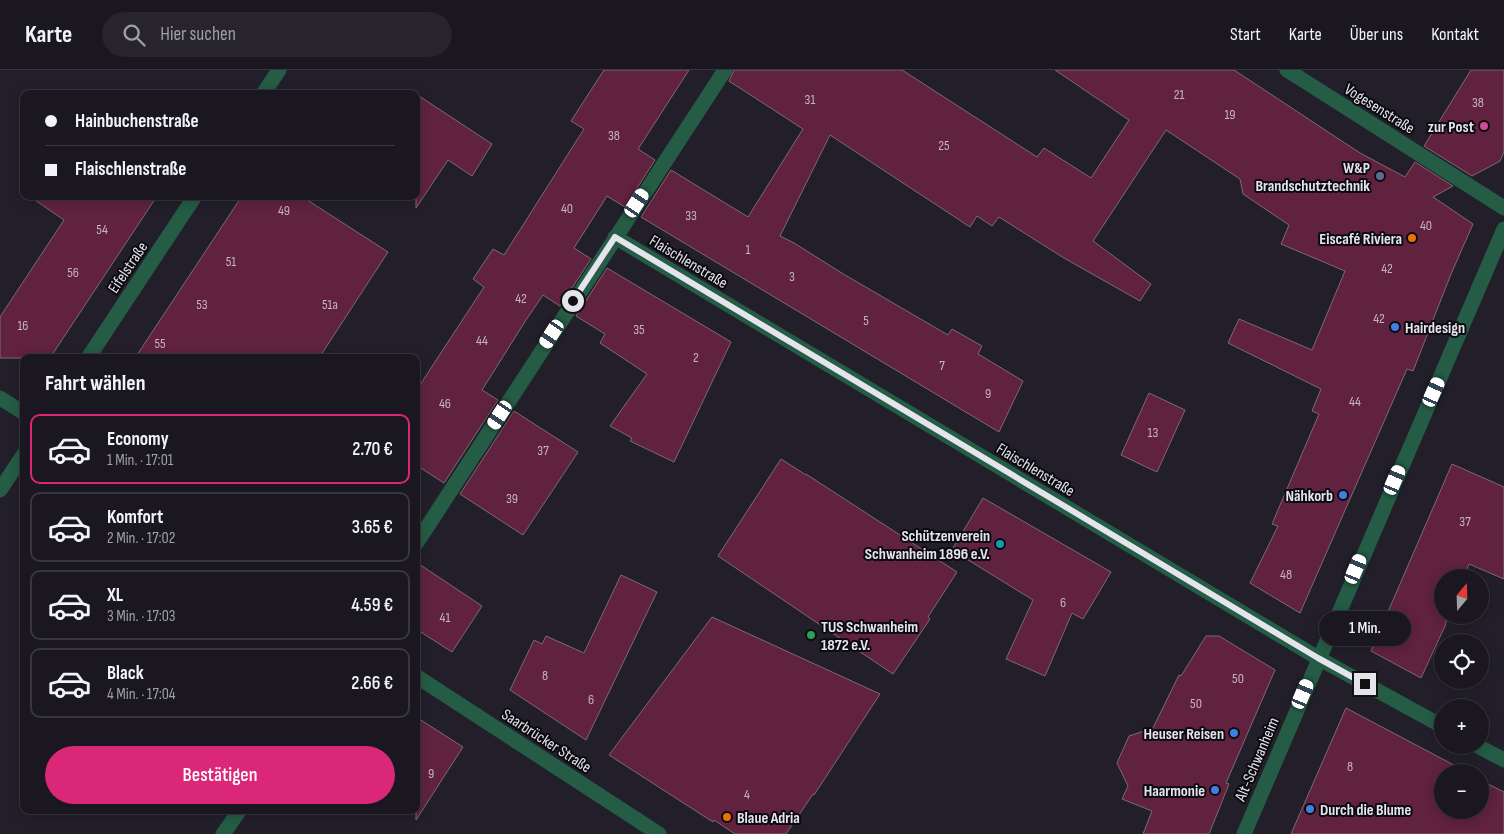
<!DOCTYPE html>
<html lang="de">
<head>
<meta charset="utf-8">
<style>
  body { margin:0; font-family:"Sofia Sans Condensed",sans-serif; background:#27242d; color:#f1f3f6; height:100vh; display:flex; flex-direction:column; font-size:19px; white-space:nowrap }
  * { box-sizing:border-box; margin:0 }
  p { font-size:16px; color:#9f9fa5 }
  .icon { flex:none; width:28px; height:28px; fill:none; stroke:currentColor; stroke-width:2; stroke-linecap:round; stroke-linejoin:round }
  .map { position:relative; flex:1; overflow:hidden }
  .details { position:absolute; left:20px; top:284px; width:400px; height:460px; display:flex; flex-direction:column; background:#1a1720; border-radius:10px; box-shadow:0 2px 12px #0003,0 0 0 1px #38363e }
  .details>* { flex:none }
  .hud { position:absolute; left:20px; top:20px; width:400px; height:110px; border-radius:10px; box-shadow:0 2px 12px #0003,0 0 0 1px #38363e; display:grid; align-content:center; height:110px; padding:0 25px; background:#1a1720 }
  .needle { width:32px; rotate:19deg }
  .controls { position:absolute; left:1434px; top:499px; display:grid; gap:10px }
  .controls a { display:grid; place-items:center; width:55px; height:55px; border-radius:50%; background:#1a1720; box-shadow:0 2px 12px #0003,0 0 0 1px #38363e; font-size:25px }
  .end { position:absolute; width:22px; height:22px; margin:-11px; border:6px solid #e5e3eb; background:#111; box-shadow:0 0 0 2px #111 }
  .from { border-radius:50% }
  .bubble { position:absolute; height:35px; border-radius:18px; background:#1a1720; box-shadow:0 2px 12px #0003,0 0 0 1px #38363e; font-size:16px; font-weight:600; line-height:35px; text-align:center }
  .car { position:absolute; width:15px; height:30px; margin:-15px -8px; border-radius:6px; box-shadow:0 0 4px 1px #0007; background:linear-gradient(#fff 24%,#345 0 40%,#fff 0 76%,#345 0 86%,#fff 0) }
  .hud b { display:flex; align-items:center; gap:18px; height:48px; font-size:19px }
  .hud b+b { border-top:1px solid #38363e }
  .hud i { width:12px; height:12px; background:#f1f3f6 }
  ul { padding:0; list-style:none }
  li { display:flex; align-items:center; gap:15px; height:70px; margin:0 10px 8px; padding:0 15px; border:2px solid #38363e; border-radius:10px }
  li div { flex:1 }
  li b { display:block; font-size:19px }
  li em { font-style:normal; font-weight:600 }
  li.selected { border-color:#db2777 }
  li>.icon { width:45px; height:45px; stroke-width:1.5 }
  h2 { padding:0 25px; font-size:22px; line-height:60px }
  .cta { display:flex; gap:10px; margin-top:auto; padding:10px 25px }
  .cta a { flex:1; height:58px; border-radius:30px; background:#db2777; color:#fff; font-size:20px; font-weight:600; line-height:58px; text-align:center }
  header { display:flex; align-items:center; gap:30px; box-sizing:border-box; height:70px; padding:0 25px; background:#1a1720; border-bottom:1px solid #38363e }
  header strong { font-size:24px }
  nav { display:flex; gap:28px; margin-inline-start:auto; font-size:18px }
  .search { width:350px; height:45px; background:#27242d; display:flex; align-items:center; gap:12px; box-sizing:border-box; padding:0 18px; border-radius:28px; color:#9f9fa5; font-size:19px }
  .map>svg:first-child { display:block }
  .building { fill:#60223e; stroke:#7b6b71 }
  .lines { fill:none; stroke-linecap:round; stroke-linejoin:round }
  .minor { stroke:#245c45; stroke-width:15 }
  .route { stroke:#e5e3eb; stroke-width:6 }
  .hotel-dot { fill:#d1479c; stroke:#0b0a0f; stroke-width:2 }
  .service-dot { fill:#5c6f8a; stroke:#0b0a0f; stroke-width:2 }
  .food-dot { fill:#e8710a; stroke:#0b0a0f; stroke-width:2 }
  .shop-dot { fill:#3f7fe0; stroke:#0b0a0f; stroke-width:2 }
  .culture-dot { fill:#0f9aa8; stroke:#0b0a0f; stroke-width:2 }
  .leisure-dot { fill:#2e9e5b; stroke:#0b0a0f; stroke-width:2 }
  .labels { text-anchor:middle; stroke-width:4; stroke-linejoin:round; paint-order:stroke }
  .number-label { font-size:14px; fill:#c4b3c0 }
  .street-label { font-size:16px; fill:#e5e3eb; stroke:#0b0a0f }
  .poi-label { font-size:16px; font-weight:bold; fill:#e5e3eb; stroke:#0b0a0f; text-anchor:end }
</style>
</head>
<body>
<header>
<strong>Karte</strong>
<div class="search"><svg class="icon" aria-label="search" viewBox="0 0 24 24"><circle cx="10" cy="10" r="6"/><path d="M15 15l6 6"/></svg>Hier suchen</div>
<nav><a>Start</a><a>Karte</a><a>Über uns</a><a>Kontakt</a></nav>
</header>
<div class="map">
<svg width="1504" height="764" viewBox="0 0 1504 764">
  <rect width="100%" height="100%" fill="#221f2a"/>
  <path class="building" d="M604 0H689L638 79 655 90 625 137 607 126 574 178 591 189 560 236 543 225 526 250 482 320 498 330 444 413 416 395V321L484 217 473 209 493 179 504 185 584 59 571 51Z
    M734 0H902L1037 87 1044 78 1091 108 1129 50 1055 0H1234L1360 83 1405 107 1415 92 1453 116 1433 127 1473 154 1451 204 1413 301 1407 299 1300 543 1250 513 1278 456 1272 454 1319 344 1312 341 1321 319 1228 273 1239 249 1312 280 1345 201 1281 174 1289 155 1243 124 1240 109 1166 60 1093 171 1151 214 1140 231 1064 188 999 147 992 156 977 146 970 157 830 65 780 166 794 173 845 205 948 265 952 259 982 276 978 284 1023 311 999 362 641 147 671 100 748 147 803 59 729 11Z
    M1471 0H1504V82L1500 91 1472 106 1424 76Z
    M416 24 492 74 472 106 448 90 416 138Z
    M29 126H157L50 288H0V247L64 150Z
    M242 126H301L388 182 319 288H135Z
    M607 198 731 272 674 392 630 371 632 368 610 356 647 304 600 273 605 264 576 246Z
    M1149 323 1185 340 1157 402 1121 385Z
    M514 341 578 382 523 465 460 424Z
    M781 389 806 405V404L957 502 928 547 930 549 893 604 718 486Z
    M1452 394 1504 417V509L1469 494 1464 508H1442V545H1448L1445 556 1421 608 1371 581Z
    M983 428 1111 502 1083 549 1072 543 1045 606 1006 589 1033 530 952 480Z
    M416 492 482 536 452 582 416 559Z
    M621 505 657 522 586 670 510 620 534 570 542 574 546 566 584 583Z
    M712 547 880 624 814 725 813 724 786 764H735L714 750 713 752 609 685Z
    M1206 566H1219L1275 600 1226 713 1229 714 1209 764H1143L1152 741 1122 729 1128 716 1117 693 1129 666 1153 658 1179 605 1181 606Z
    M1346 638 1467 702H1442V740H1480V710L1504 722V764H1291Z
    M416 647 463 677 416 750Z"/>
  <g class="lines">
    <path class="minor" d="M1287 0 1504 138
      M263 24 279 0
      M615 167 1318 588 1442 656
      M88 288 195 126
      M0 328 24 343
      M0 420 24 384
      M416 474 725 0
      M416 606 659 764
      M1476 675 1504 690
      M223 764 240 740
      M1244 764 1504 159"/>
  </g>
  <g class="lines">
    <path class="route" d="M573 231 615 167 1318 588 1365 614"/>
  </g>
  <circle class="hotel-dot" cx="1484" cy="56" r="5"/>
  <circle class="service-dot" cx="1380" cy="106" r="5"/>
  <g class="food-dot">
    <circle cx="1412" cy="168" r="5"/>
    <circle cx="727" cy="747" r="5"/>
  </g>
  <g class="shop-dot">
    <circle cx="1395" cy="257" r="5"/>
    <circle cx="1343" cy="425" r="5"/>
    <circle cx="1234" cy="663" r="5"/>
    <circle cx="1215" cy="720" r="5"/>
    <circle cx="1310" cy="739" r="5"/>
  </g>
  <circle class="culture-dot" cx="1000" cy="474" r="5"/>
  <circle class="leisure-dot" cx="811" cy="565" r="5"/>
  <g class="labels">
    <g class="number-label">
      <text x="1179" y="29">21</text>
      <text x="810" y="34">31</text>
      <text x="1478" y="37">38</text>
      <text x="1230" y="49">19</text>
      <text x="614" y="70">38</text>
      <text x="944" y="80">25</text>
      <text x="567" y="143">40</text>
      <text x="284" y="145">49</text>
      <text x="691" y="150">33</text>
      <text x="1426" y="160">40</text>
      <text x="102" y="164">54</text>
      <text x="748" y="184">1</text>
      <text x="231" y="196">51</text>
      <text x="1387" y="203">42</text>
      <text x="73" y="207">56</text>
      <text x="792" y="211">3</text>
      <text x="521" y="233">42</text>
      <text x="202" y="239">53</text>
      <text x="330" y="239">51a</text>
      <text x="1379" y="253">42</text>
      <text x="866" y="255">5</text>
      <text x="23" y="260">16</text>
      <text x="639" y="264">35</text>
      <text x="482" y="275">44</text>
      <text x="160" y="278">55</text>
      <text x="696" y="292">2</text>
      <text x="942" y="300">7</text>
      <text x="988" y="328">9</text>
      <text x="1355" y="336">44</text>
      <text x="445" y="338">46</text>
      <text x="1153" y="367">13</text>
      <text x="543" y="385">37</text>
      <text x="512" y="433">39</text>
      <text x="1465" y="456">37</text>
      <text x="1286" y="509">48</text>
      <text x="1063" y="537">6</text>
      <text x="445" y="552">41</text>
      <text x="545" y="610">8</text>
      <text x="1238" y="613">50</text>
      <text x="591" y="634">6</text>
      <text x="1196" y="638">50</text>
      <text x="1350" y="701">8</text>
      <text x="431" y="708">9</text>
      <text x="747" y="729">4</text>
    </g>
    <g class="street-label">
      <text transform="translate(1380 38) rotate(32)" y="6">Vogesenstraße</text>
      <text transform="translate(689 191) rotate(31)" y="6">Flaischlenstraße</text>
      <text transform="translate(127 197) rotate(-56)" y="6">Eifelstraße</text>
      <text transform="translate(1036 399) rotate(31)" y="6">Flaischlenstraße</text>
      <text transform="translate(547 670) rotate(33)" y="6">Saarbrücker Straße</text>
      <text transform="translate(1256 689) rotate(-67)" y="6">Alt-Schwanheim</text>
    </g>
    <g class="poi-label">
      <text x="1474" y="62">zur Post</text>
      <text x="1370" y="103">W&amp;P<tspan x="1370" dy="18">Brandschutztechnik</tspan></text>
      <text x="1402" y="174">Eiscafé Riviera</text>
      <text x="1405" y="263" text-anchor="start">Hairdesign</text>
      <text x="1333" y="431">Nähkorb</text>
      <text x="990" y="471">Schützenverein<tspan x="990" dy="18">Schwanheim 1896 e.V.</tspan></text>
      <text x="821" y="562" text-anchor="start">TUS Schwanheim<tspan x="821" dy="18">1872 e.V.</tspan></text>
      <text x="1224" y="669">Heuser Reisen</text>
      <text x="1205" y="726">Haarmonie</text>
      <text x="1320" y="745" text-anchor="start">Durch die Blume</text>
      <text x="737" y="753" text-anchor="start">Blaue Adria</text>
    </g>
  </g>
</svg>
<div class="controls">
<a><svg class="needle" viewBox="-14 -14 28 28"><path d="M0-13l5 13h-10z" fill="#e53935"/><path d="M0 13l5-13h-10z" fill="#9f9fa5"/></svg></a>
<a><svg class="icon" aria-label="locate" viewBox="0 0 24 24"><circle cx="12" cy="12" r="6"/><path d="M12 2v4M12 18v4M2 12h4M18 12h4"/></svg></a>
<a>+</a>
<a>−</a>
</div>
<i class="end from" style="left:573px;top:231px"></i>
<i class="end" style="left:1365px;top:614px"></i>
<div class="bubble" style="left:1319px;top:541px;width:92px">1 Min.</div>
<i class="car" style="left:637px;top:133px;rotate:33deg"></i>
<i class="car" style="left:552px;top:264px;rotate:213deg"></i>
<i class="car" style="left:1434px;top:322px;rotate:24deg"></i>
<i class="car" style="left:500px;top:345px;rotate:213deg"></i>
<i class="car" style="left:1395px;top:410px;rotate:23deg"></i>
<i class="car" style="left:1356px;top:499px;rotate:23deg"></i>
<i class="car" style="left:1303px;top:624px;rotate:23deg"></i>
<div class="hud">
<b><i class="from"></i>Hainbuchenstraße</b>
<b><i></i>Flaischlenstraße</b>
</div>
<section class="details">
<h2>Fahrt wählen</h2>
<ul>
<li class="selected"><svg class="icon" aria-label="car" viewBox="0 0 24 24"><path d="M5 17H2v-5l4-1 3-4h7l3 4 3 1v5h-3M9 17h6M6 11h13"/><circle cx="7" cy="17" r="2"/><circle cx="17" cy="17" r="2"/></svg><div><b>Economy</b><p>1 Min. · 17:01</p></div><em>2.70 €</em></li>
<li><svg class="icon" aria-label="car" viewBox="0 0 24 24"><path d="M5 17H2v-5l4-1 3-4h7l3 4 3 1v5h-3M9 17h6M6 11h13"/><circle cx="7" cy="17" r="2"/><circle cx="17" cy="17" r="2"/></svg><div><b>Komfort</b><p>2 Min. · 17:02</p></div><em>3.65 €</em></li>
<li><svg class="icon" aria-label="car" viewBox="0 0 24 24"><path d="M5 17H2v-5l4-1 3-4h7l3 4 3 1v5h-3M9 17h6M6 11h13"/><circle cx="7" cy="17" r="2"/><circle cx="17" cy="17" r="2"/></svg><div><b>XL</b><p>3 Min. · 17:03</p></div><em>4.59 €</em></li>
<li><svg class="icon" aria-label="car" viewBox="0 0 24 24"><path d="M5 17H2v-5l4-1 3-4h7l3 4 3 1v5h-3M9 17h6M6 11h13"/><circle cx="7" cy="17" r="2"/><circle cx="17" cy="17" r="2"/></svg><div><b>Black</b><p>4 Min. · 17:04</p></div><em>2.66 €</em></li>
</ul>
<div class="cta"><a>Bestätigen</a></div>
</section>
</div>
</body>
</html>
